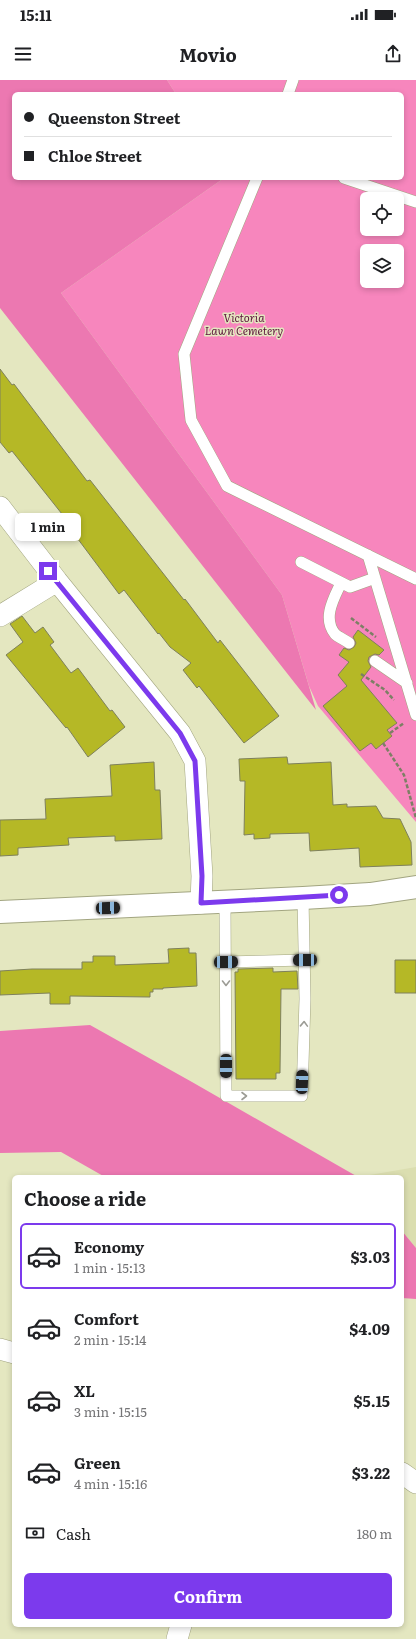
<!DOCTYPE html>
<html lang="en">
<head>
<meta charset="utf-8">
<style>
  body { margin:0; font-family:Literata,serif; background:#f6f6f6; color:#202124; height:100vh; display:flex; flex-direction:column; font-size:15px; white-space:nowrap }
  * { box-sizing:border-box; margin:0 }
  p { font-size:13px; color:#757577 }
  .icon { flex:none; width:22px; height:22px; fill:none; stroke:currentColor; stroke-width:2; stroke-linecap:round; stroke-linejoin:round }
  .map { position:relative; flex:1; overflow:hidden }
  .side { position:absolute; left:12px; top:1095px; width:392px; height:452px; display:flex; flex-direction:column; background:#fff; border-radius:6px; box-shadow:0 2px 6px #0003 }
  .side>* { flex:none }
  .banner { position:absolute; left:12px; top:12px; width:392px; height:88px; border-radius:6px; box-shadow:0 2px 6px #0003; display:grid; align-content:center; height:88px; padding:0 12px; background:#fff }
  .tools { position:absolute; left:360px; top:112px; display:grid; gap:8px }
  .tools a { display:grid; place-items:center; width:44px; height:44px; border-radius:6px; background:#fff; box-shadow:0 2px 6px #0003; font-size:20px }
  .end { position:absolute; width:18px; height:18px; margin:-9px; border:5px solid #7c3aed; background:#fff; box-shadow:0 0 0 2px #fff }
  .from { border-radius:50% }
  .bubble { position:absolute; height:28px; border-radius:6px; background:#fff; box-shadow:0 2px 6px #0003; font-size:13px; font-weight:700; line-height:28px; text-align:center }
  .car { position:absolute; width:12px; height:24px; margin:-12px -6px; border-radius:5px; box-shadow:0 0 3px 1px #0007; background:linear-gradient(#222 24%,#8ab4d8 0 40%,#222 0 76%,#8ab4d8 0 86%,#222 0) }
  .banner b { display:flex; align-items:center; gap:14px; height:38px; font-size:15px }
  .banner b+b { border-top:1px solid #e0e0e0 }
  .banner i { width:10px; height:10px; background:#202124 }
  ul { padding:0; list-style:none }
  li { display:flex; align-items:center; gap:12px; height:66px; margin:0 8px 6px; padding:0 4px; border:2px solid transparent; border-radius:6px }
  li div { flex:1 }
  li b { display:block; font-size:15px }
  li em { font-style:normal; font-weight:700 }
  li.selected { border-color:#7c3aed }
  li>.icon { width:36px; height:36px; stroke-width:1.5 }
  h2 { padding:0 12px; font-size:18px; line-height:48px }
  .pay { display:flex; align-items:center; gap:10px; height:44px; padding:0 12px; font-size:15px }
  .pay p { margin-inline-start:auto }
  .cta { display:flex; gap:8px; margin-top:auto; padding:8px 12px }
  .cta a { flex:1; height:46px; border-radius:6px; background:#7c3aed; color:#fff; font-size:16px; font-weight:700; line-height:46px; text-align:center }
  .status { display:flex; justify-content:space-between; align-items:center; height:28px; padding:0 20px; background:#fff; direction:ltr }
  .status svg { height:11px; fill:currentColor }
  header { display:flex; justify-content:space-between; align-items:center; height:52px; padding:0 12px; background:#fff; font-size:18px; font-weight:700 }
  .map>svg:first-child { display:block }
  .built { fill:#dbdeb0 }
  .green { fill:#f786bd; fill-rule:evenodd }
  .forest { fill:#ec78b1 }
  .building { fill:#b5b826; stroke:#7e805c }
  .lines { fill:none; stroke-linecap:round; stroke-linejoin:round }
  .service-casing { stroke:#a2a580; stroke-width:12 }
  .minor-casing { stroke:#a2a580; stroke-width:22 }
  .secondary-casing { stroke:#a2a580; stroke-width:24 }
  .path { stroke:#7d7f65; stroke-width:2.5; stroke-dasharray:4 2; stroke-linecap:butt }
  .service { stroke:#fff; stroke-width:11 }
  .minor { stroke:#fff; stroke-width:21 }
  .secondary { stroke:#fff; stroke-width:22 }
  .oneway { stroke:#9c9c95 }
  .route { stroke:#7c3aed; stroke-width:5 }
  .labels { text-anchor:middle; stroke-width:3; stroke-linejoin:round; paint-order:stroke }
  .park-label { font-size:11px; font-style:italic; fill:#5c143c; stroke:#e4e7c0 }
</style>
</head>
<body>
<div class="status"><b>15:11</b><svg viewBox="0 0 49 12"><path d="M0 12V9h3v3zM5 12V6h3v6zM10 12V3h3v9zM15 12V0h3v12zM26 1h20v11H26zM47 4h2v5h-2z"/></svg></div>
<header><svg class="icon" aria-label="menu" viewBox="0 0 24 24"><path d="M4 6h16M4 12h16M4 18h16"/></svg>Movio<svg class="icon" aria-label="share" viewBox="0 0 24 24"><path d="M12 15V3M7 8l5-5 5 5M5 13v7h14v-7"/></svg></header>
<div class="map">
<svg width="416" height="1559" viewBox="0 0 416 1559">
  <rect width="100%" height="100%" fill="#e4e7c0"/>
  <path class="built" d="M416 1087V1168L402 1151V1097H358Z"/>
  <path class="green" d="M167 0H416V742L318 626 309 606 282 515 61 213 224 98H402V14H176ZM367 119H397V149H367ZM367 171H397V201H367Z"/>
  <path class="forest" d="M0 0H167L176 14H14V98H224L61 213 282 515 316 630 0 228Z
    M90 945 192 1002 358 1097H105L61 1072 0 1073V951Z
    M402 1151 416 1168V1219L402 1218Z"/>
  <path class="building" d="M0 289 12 305 14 304 87 401 90 400 184 520 185 519 218 563 220 560 279 636 244 663 199 606 197 608 183 590 191 583 170 567 159 553 158 554 124 510 119 514 60 435 62 434 12 371 9 373 0 362Z
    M22 536 35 553 43 547 54 562 50 565 71 593 78 588 110 631 112 630 125 647 88 677 67 647 66 648 6 575 23 562 10 544Z
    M358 550 384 570 379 575 375 574 369 577 368 581 371 587 361 600 397 643 387 650 392 656 376 669 371 663 360 671 323 626 347 606 338 595 349 582 339 575 344 568 349 570 354 567 356 563 353 557Z
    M287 677 288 684 331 682 333 725 347 724V727L376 726 383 738 400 739 411 762 412 785 360 787 359 768 310 771 309 753 270 754V758L254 759V754L244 755 245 701H240L239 679Z
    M154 682 155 710H160L162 759 115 761V756L68 758 69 765 18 768V775L0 776V740L46 739 45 719 112 716 110 685Z
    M189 868V873H196L197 906 163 908V909H153V912H150V917L70 916V924H50V913L0 915V891L32 889H82V882H93V876H115V885L169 883 168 869Z
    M395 880H416V913H395Z
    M273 888V892L297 891 298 909H281L280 993H276V999H236L235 892H238V889Z"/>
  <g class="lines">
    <g class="service-casing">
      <path id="service" d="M288 14 293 0
        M257 98 184 274 191 340 227 406 416 499
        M344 98 416 122
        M368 475 416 635
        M301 482 350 507 375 498
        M341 503C334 518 322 538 335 554 338 557 345 560 349 563
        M375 581 407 603
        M225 822 226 1016H302L305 919 303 818
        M226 882 305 880"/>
    </g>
    <g class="minor-casing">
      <path id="minor" d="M0 427 57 501 180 653 195 681 202 796 201 823
        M0 536 57 501
        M0 1269 14 1273
        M402 1393 416 1403
        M177 1559 181 1545"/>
    </g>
    <g class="secondary-casing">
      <path id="secondary" d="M0 832 303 818 370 814 416 807"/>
    </g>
    <path class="path" d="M351 538 376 557
      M361 594 385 610 394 620
      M390 653 404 643
      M383 663 404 695 416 738"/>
    <use href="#service" class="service"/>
    <use href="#minor" class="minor"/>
    <use href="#secondary" class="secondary"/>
  </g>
  <defs><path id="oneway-chevron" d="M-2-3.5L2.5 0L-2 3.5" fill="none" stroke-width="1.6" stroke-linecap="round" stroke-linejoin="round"/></defs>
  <g class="oneway">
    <use href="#oneway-chevron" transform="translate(226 903) rotate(90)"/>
    <use href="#oneway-chevron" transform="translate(304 944) rotate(-88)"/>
    <use href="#oneway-chevron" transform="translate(244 1016)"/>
  </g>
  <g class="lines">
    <path class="route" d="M48 491 180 653 195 681 202 796 201 823 339 815"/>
  </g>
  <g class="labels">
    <g class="park-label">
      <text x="244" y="242">Victoria<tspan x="244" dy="13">Lawn Cemetery</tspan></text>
    </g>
  </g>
</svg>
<div class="tools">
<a><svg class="icon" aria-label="locate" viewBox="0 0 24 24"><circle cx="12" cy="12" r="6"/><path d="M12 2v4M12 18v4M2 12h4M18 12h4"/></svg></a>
<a><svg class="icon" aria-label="layers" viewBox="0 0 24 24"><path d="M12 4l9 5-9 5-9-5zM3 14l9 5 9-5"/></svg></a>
</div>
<i class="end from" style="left:339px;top:815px"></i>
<i class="end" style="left:48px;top:491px"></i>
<div class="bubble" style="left:15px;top:433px;width:66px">1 min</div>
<i class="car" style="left:108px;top:828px;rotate:88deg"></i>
<i class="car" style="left:305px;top:880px;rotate:269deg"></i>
<i class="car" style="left:226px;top:882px;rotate:89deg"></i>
<i class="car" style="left:226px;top:986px;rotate:180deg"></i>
<i class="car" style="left:302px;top:1002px;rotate:2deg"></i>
<div class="banner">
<b><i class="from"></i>Queenston Street</b>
<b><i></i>Chloe Street</b>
</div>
<section class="side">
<h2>Choose a ride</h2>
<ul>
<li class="selected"><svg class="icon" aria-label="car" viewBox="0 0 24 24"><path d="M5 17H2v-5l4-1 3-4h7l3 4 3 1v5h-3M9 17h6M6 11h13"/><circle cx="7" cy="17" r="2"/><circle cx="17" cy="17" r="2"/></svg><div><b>Economy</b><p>1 min · 15:13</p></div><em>$3.03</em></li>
<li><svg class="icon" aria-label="car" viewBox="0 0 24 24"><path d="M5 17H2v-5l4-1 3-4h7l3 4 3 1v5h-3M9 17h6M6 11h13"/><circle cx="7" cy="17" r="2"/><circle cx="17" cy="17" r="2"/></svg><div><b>Comfort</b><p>2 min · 15:14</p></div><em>$4.09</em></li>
<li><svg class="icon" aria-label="car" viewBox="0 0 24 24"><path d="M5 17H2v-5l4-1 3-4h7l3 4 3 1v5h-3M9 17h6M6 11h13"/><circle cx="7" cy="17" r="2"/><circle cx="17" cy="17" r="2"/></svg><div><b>XL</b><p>3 min · 15:15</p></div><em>$5.15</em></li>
<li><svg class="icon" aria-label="car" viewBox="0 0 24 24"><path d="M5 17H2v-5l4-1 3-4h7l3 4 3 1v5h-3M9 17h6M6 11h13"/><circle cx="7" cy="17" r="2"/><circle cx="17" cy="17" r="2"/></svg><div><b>Green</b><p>4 min · 15:16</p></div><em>$3.22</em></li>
</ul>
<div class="pay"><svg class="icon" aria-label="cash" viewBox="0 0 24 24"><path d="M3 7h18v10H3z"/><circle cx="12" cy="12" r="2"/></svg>Cash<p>180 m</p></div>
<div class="cta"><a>Confirm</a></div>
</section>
</div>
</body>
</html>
